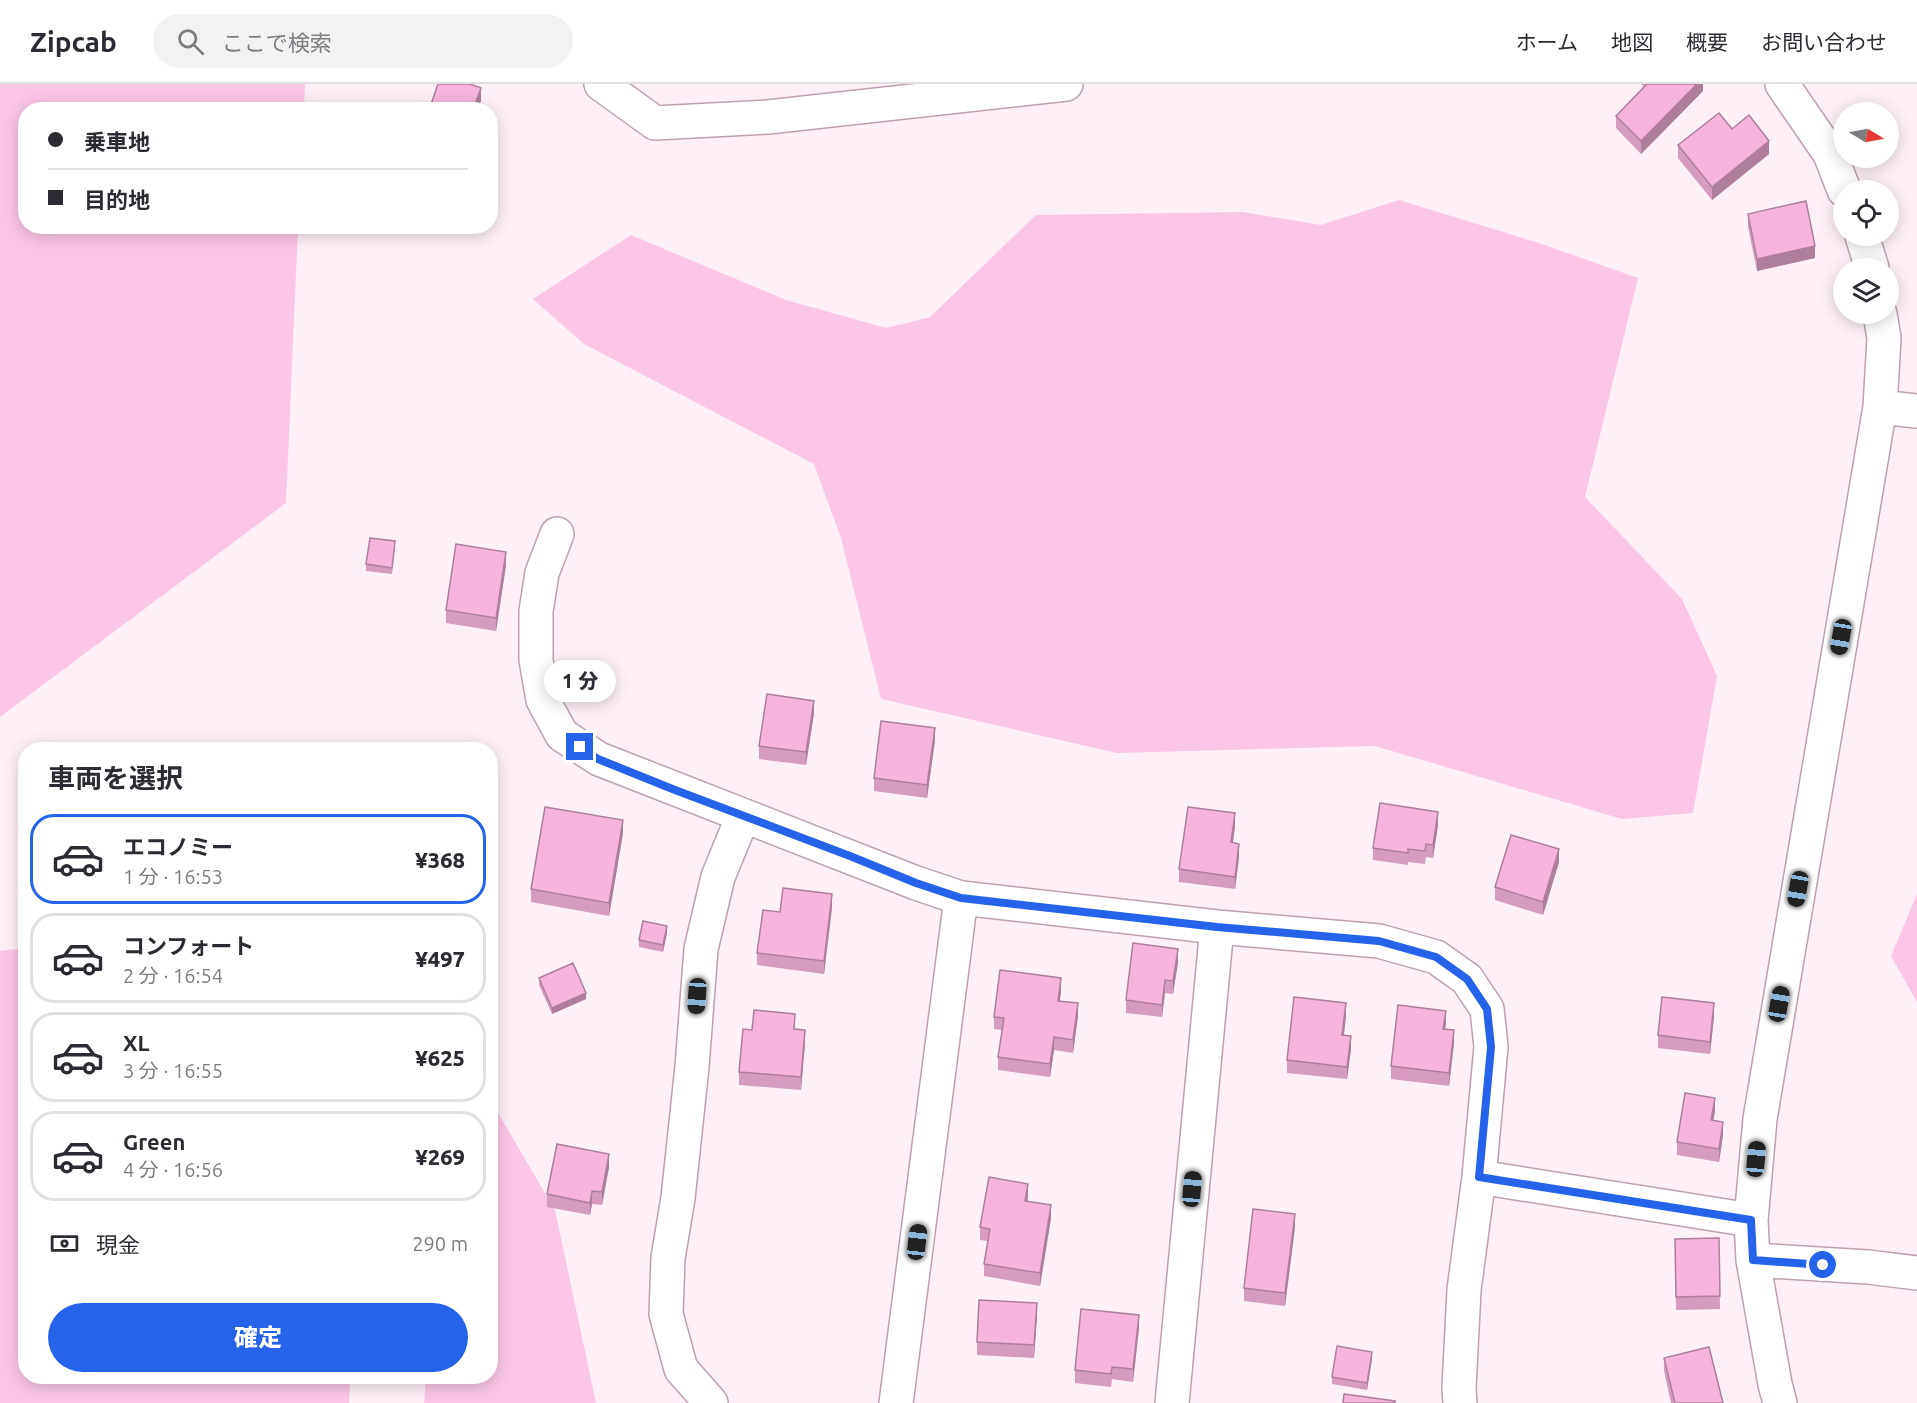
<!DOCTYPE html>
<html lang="ja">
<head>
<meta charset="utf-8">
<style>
  body { margin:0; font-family:Ubuntu,"Noto Sans JP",sans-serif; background:#f2f2f3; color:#2b2b33; height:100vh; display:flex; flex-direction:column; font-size:22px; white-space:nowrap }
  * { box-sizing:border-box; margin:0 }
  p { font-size:20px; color:#7c7c81 }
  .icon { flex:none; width:33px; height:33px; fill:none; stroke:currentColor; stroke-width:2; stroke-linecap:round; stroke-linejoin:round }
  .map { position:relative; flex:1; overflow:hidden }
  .sheet { position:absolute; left:18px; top:658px; width:480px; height:642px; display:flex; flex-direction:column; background:#fff; border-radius:24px; box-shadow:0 3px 15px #0003 }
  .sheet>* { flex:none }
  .hud { position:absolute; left:18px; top:18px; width:480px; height:132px; border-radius:24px; box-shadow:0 3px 15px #0003; display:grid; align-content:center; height:132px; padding:0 30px; background:#fff }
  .needle { width:39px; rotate:100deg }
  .fabs { position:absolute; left:1833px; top:18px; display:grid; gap:12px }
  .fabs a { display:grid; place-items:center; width:66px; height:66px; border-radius:50%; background:#fff; box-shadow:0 3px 15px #0003; font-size:30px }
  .end { position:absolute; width:27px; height:27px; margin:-14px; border:8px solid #2563eb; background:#fff; box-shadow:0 0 0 3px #fff }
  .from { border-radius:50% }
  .bubble { position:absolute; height:42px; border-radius:21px; background:#fff; box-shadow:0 3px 15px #0003; font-size:20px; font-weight:800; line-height:42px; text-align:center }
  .car { position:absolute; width:18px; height:36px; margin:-18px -9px; border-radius:8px; box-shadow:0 0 4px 2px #0007; background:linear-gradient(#222 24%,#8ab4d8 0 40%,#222 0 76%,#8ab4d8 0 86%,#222 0) }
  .hud b { display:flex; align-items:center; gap:21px; height:57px; font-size:22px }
  .hud b+b { border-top:2px solid #e1e1e2 }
  .hud i { width:15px; height:15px; background:#2b2b33 }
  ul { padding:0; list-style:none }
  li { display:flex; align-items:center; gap:18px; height:90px; margin:0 12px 9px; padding:0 18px; border:3px solid #e1e1e2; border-radius:24px }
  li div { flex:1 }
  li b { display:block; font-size:22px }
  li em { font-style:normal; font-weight:800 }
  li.selected { border-color:#2563eb }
  li>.icon { width:54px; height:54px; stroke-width:1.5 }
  h2 { padding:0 30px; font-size:27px; line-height:72px }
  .pay { display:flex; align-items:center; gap:15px; height:66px; padding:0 30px; font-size:22px }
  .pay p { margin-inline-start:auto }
  .primary-button { display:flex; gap:12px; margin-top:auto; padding:12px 30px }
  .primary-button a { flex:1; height:69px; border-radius:36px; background:#2563eb; color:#fff; font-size:24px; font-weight:800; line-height:69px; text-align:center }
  header { display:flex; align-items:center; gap:36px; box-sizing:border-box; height:84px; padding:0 30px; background:#fff; border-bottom:2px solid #e1e1e2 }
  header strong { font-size:28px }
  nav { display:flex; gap:33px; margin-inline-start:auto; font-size:21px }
  .search { width:420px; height:54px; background:#f2f2f3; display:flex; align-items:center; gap:15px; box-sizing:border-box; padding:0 21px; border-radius:33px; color:#7c7c81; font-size:22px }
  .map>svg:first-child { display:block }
  .green { fill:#fbc6e6 }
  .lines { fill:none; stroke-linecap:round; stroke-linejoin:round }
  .minor-casing { stroke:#bea0b2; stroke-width:36 }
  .tertiary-casing { stroke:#bea0b2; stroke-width:36 }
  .minor { stroke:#fff; stroke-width:33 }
  .tertiary { stroke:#fff; stroke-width:33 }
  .wall { fill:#d69bbf }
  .shaded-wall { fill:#ae7e9b }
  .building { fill:#f9b4de; stroke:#ae7e9b; stroke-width:1.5 }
  .route { stroke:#2563eb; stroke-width:8 }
</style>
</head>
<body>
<header>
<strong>Zipcab</strong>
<div class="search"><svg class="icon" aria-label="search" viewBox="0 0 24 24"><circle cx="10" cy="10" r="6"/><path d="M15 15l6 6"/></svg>ここで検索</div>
<nav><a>ホーム</a><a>地図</a><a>概要</a><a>お問い合わせ</a></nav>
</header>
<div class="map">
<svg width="1917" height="1319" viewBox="0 0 1917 1319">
  <rect width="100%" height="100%" fill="#fdf0f7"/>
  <path class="green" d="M0 0H305L304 25 26 26V142L298 143 286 419 0 633Z
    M1399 116 1539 159 1638 194 1585 413 1682 515 1717 592 1693 729 1622 735 1375 662 1117 669 881 615 841 454 814 380 584 260 533 215 631 151 786 216 886 244 930 233 1036 131 1242 128 1321 141Z
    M1917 810V918L1891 872Z
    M25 864 26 1293H350L349 1319H0V867Z
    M491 1017 555 1126 596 1319H424L426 1293H490Z"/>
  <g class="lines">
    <g class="minor-casing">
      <path id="minor" d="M1782 0 1830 70 1844 106
        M1862 152 1872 184
        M1880 323 1917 327
        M557 450 542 489 536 527V576L543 616 562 651 599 675 916 799 961 814 1217 843 1379 857 1436 873 1467 895 1487 925 1491 963 1479 1093 1464 1206 1459 1304 1460 1319
        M1479 1093 1751 1136
        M1753 1176 1868 1183 1917 1189
        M711 1319 681 1285 666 1230 668 1174 678 1114 692 983 701 865 718 793 743 732
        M896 1319 961 814
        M1172 1319 1217 843
        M1780 1319 1775 1300 1753 1176 1751 1136 1760 1035 1880 323 1884 254 1880 230"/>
    </g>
    <g class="tertiary-casing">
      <path id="tertiary" d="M601 0 655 39 768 33 1066 0"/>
    </g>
    <use href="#minor" class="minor"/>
    <use href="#tertiary" class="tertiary"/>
  </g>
  <path class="wall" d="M1641 0H1703V7L1641 70 1616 44V32L1644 3Z
    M1732 45 1769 70 1712 116 1678 74V61Z
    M1748 130 1815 174 1757 187 1748 143Z
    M395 463 392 490 366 487V480Z
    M506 481 496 547 446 539V526Z
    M814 629 806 681 759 675V662Z
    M935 656 927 714 874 707V694Z
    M1438 741 1433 774 1426 773 1425 780 1408 778V781L1373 776V764Z
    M1235 742 1233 759 1239 773 1235 805 1179 798V785Z
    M623 749 609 832 531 818V805Z
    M1559 778 1543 831 1495 816V803Z
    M832 823 824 890 757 881V869Z
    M667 849 663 868 639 863V856Z
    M1178 878 1173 910 1165 909 1162 933 1126 929V916Z
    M539 894 586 915 552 930 539 901Z
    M1061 907 1060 917 1078 932 1073 969 1054 966 1050 993 998 986V973L1002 946 994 945V933Z
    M1346 932 1344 951 1351 965 1347 995 1287 989V976Z
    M1714 932 1710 970 1658 964V951Z
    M1446 940 1445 945 1454 959 1449 1002 1391 995V982Z
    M795 945 805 959 801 1006 739 1001V988Z
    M1715 1027 1713 1037 1723 1051 1719 1078 1677 1071V1058Z
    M609 1083 602 1121 592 1120 590 1131 547 1123V1110Z
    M1028 1113 1027 1117 1051 1134 1040 1202 984 1192V1180L988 1157 980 1156V1143Z
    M1295 1143 1285 1222 1244 1217V1204Z
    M1719 1154 1720 1225 1676 1226 1675 1155Z
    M1037 1231 1034 1274 977 1271V1258Z
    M1139 1244 1133 1298 1112 1295 1111 1303 1075 1299V1286Z
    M1664 1274 1723 1319H1671L1664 1287Z
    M1372 1275 1367 1306 1332 1300V1293Z"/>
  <path class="shaded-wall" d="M1697 0H1703V7L1641 70V57Z
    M481 4V17L478 26H473Z
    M1769 57V70L1712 116V103Z
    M1815 162V174L1757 187V175Z
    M506 468V481L496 547V534Z
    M814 617V629L806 681V668Z
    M935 644V656L927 714V701Z
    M1438 728V741L1433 774V761Z
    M1235 729V742L1231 771V758Z
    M623 736V749L609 832V819Z
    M1239 760V773L1235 805V793Z
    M1559 765V778L1543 831V818Z
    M832 810V823L824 890V877Z
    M667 842V849L663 868V861Z
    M1178 865V878L1173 910V897Z
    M1061 894V907L1058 930V917Z
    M1165 896V909L1162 933V921Z
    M586 909V915L552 930V924Z
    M1078 919V932L1073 969V956Z
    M1346 919V932L1342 964V951Z
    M1714 919V932L1710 970V958Z
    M1446 927V940L1443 958V945Z
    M805 946V959L801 1006V993Z
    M1454 946V959L1449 1002V989Z
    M1351 952V965L1347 995V983Z
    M1054 953V966L1050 993V980Z
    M1715 1014V1027L1711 1049V1036Z
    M1723 1038V1051L1719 1078V1065Z
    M609 1070V1083L602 1121V1108Z
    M1028 1100V1113L1025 1130V1117Z
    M592 1107V1120L590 1131V1119Z
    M1051 1121V1134L1040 1202V1189Z
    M1295 1130V1143L1285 1222V1209Z
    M1037 1219V1231L1034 1274V1261Z
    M1139 1231V1244L1133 1298V1285Z
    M1372 1268V1275L1367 1306V1299Z"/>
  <path class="building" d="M438 0H470L481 4 473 26H429Z
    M1647 0H1697L1641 57 1616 32Z
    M1719 29 1732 45 1749 31 1769 57 1712 103 1678 61Z
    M1806 117 1815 162 1757 175 1748 130Z
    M370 454 395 457 392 484 366 480Z
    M456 460 506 468 496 534 446 526Z
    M767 610 814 617 806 668 759 662Z
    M881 637 935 644 927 701 874 694Z
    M1380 719 1438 728 1433 761 1426 760 1425 767 1408 765V769L1373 764Z
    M545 723 623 736 609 819 531 805Z
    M1188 723 1235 729 1231 758 1239 760 1235 793 1179 785Z
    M1511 751 1559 765 1543 818 1495 803Z
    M783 804 832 810 824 877 757 869 763 826 780 828Z
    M643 837 667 842 663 861 639 856Z
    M1133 859 1178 865 1173 897 1165 896 1162 921 1126 916Z
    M573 879 586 909 552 924 539 894Z
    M1000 886 1061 894 1058 917 1078 919 1073 956 1054 953 1050 980 998 973 1004 934 994 933Z
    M1294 913 1346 919 1342 951 1351 952 1347 983 1287 976Z
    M1662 913 1714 919 1710 958 1658 951Z
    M1398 921 1446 927 1443 945 1454 946 1449 989 1391 982Z
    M754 926 795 930 794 945 805 946 801 993 739 988 743 945 752 946Z
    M1685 1009 1715 1014 1711 1036 1723 1038 1719 1065 1677 1058Z
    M557 1060 609 1070 602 1108 592 1107 590 1119 547 1110Z
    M989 1093 1028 1100 1025 1117 1051 1121 1040 1189 984 1180 990 1145 980 1143Z
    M1253 1125 1295 1130 1285 1209 1244 1204Z
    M1719 1154 1720 1212 1676 1213 1675 1155Z
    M979 1216 1037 1219 1034 1261 977 1258Z
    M1081 1225 1139 1231 1133 1285 1112 1283 1111 1290 1075 1286Z
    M1337 1262 1372 1268 1367 1299 1332 1293Z
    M1709 1263 1723 1319H1675L1664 1274Z
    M1344 1310 1395 1317V1319H1343Z"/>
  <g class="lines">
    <path class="route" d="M580 663 598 675 675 706 850 772 916 799 961 814 1217 843 1379 857 1436 873 1467 895 1487 925 1491 963 1479 1093 1751 1136 1753 1176 1823 1181"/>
  </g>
</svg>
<div class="fabs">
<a><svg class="needle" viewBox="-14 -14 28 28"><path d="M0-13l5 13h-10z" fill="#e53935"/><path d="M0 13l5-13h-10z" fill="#7c7c81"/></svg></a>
<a><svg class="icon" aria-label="locate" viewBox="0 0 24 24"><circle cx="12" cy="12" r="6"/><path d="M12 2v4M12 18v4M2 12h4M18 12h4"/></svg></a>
<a><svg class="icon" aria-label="layers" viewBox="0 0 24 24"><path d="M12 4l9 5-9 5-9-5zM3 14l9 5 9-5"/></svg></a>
</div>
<i class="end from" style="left:1823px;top:1181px"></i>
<i class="end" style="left:580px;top:663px"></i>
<div class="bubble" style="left:544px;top:576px;width:72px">1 分</div>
<i class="car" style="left:1841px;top:553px;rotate:190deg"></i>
<i class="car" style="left:1798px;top:805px;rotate:190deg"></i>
<i class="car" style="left:697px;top:912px;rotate:184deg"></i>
<i class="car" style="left:1779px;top:920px;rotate:10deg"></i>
<i class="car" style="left:1756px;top:1075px;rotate:5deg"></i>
<i class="car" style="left:1192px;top:1105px;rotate:5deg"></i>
<i class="car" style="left:917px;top:1158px;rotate:7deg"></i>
<div class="hud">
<b><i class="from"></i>乗車地</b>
<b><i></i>目的地</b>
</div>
<section class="sheet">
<h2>車両を選択</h2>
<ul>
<li class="selected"><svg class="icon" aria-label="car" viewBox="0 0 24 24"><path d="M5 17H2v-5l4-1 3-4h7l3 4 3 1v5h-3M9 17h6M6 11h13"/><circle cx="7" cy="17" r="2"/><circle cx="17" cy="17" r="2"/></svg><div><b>エコノミー</b><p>1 分 · 16:53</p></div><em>¥368</em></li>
<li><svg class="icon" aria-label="car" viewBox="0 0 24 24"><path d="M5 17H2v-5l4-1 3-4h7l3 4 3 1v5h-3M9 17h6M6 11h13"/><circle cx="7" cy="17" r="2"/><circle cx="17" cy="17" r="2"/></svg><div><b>コンフォート</b><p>2 分 · 16:54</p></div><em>¥497</em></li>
<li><svg class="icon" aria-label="car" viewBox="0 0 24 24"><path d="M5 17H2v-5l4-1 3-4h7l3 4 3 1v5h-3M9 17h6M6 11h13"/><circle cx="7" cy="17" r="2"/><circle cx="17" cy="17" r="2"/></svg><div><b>XL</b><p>3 分 · 16:55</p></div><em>¥625</em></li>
<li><svg class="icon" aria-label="car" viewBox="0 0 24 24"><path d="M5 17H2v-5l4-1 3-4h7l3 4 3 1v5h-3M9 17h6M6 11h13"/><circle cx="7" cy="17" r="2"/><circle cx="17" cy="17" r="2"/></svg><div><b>Green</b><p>4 分 · 16:56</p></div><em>¥269</em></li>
</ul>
<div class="pay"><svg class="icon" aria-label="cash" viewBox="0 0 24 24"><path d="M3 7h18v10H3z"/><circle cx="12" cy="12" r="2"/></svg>現金<p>290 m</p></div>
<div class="primary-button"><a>確定</a></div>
</section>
</div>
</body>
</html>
